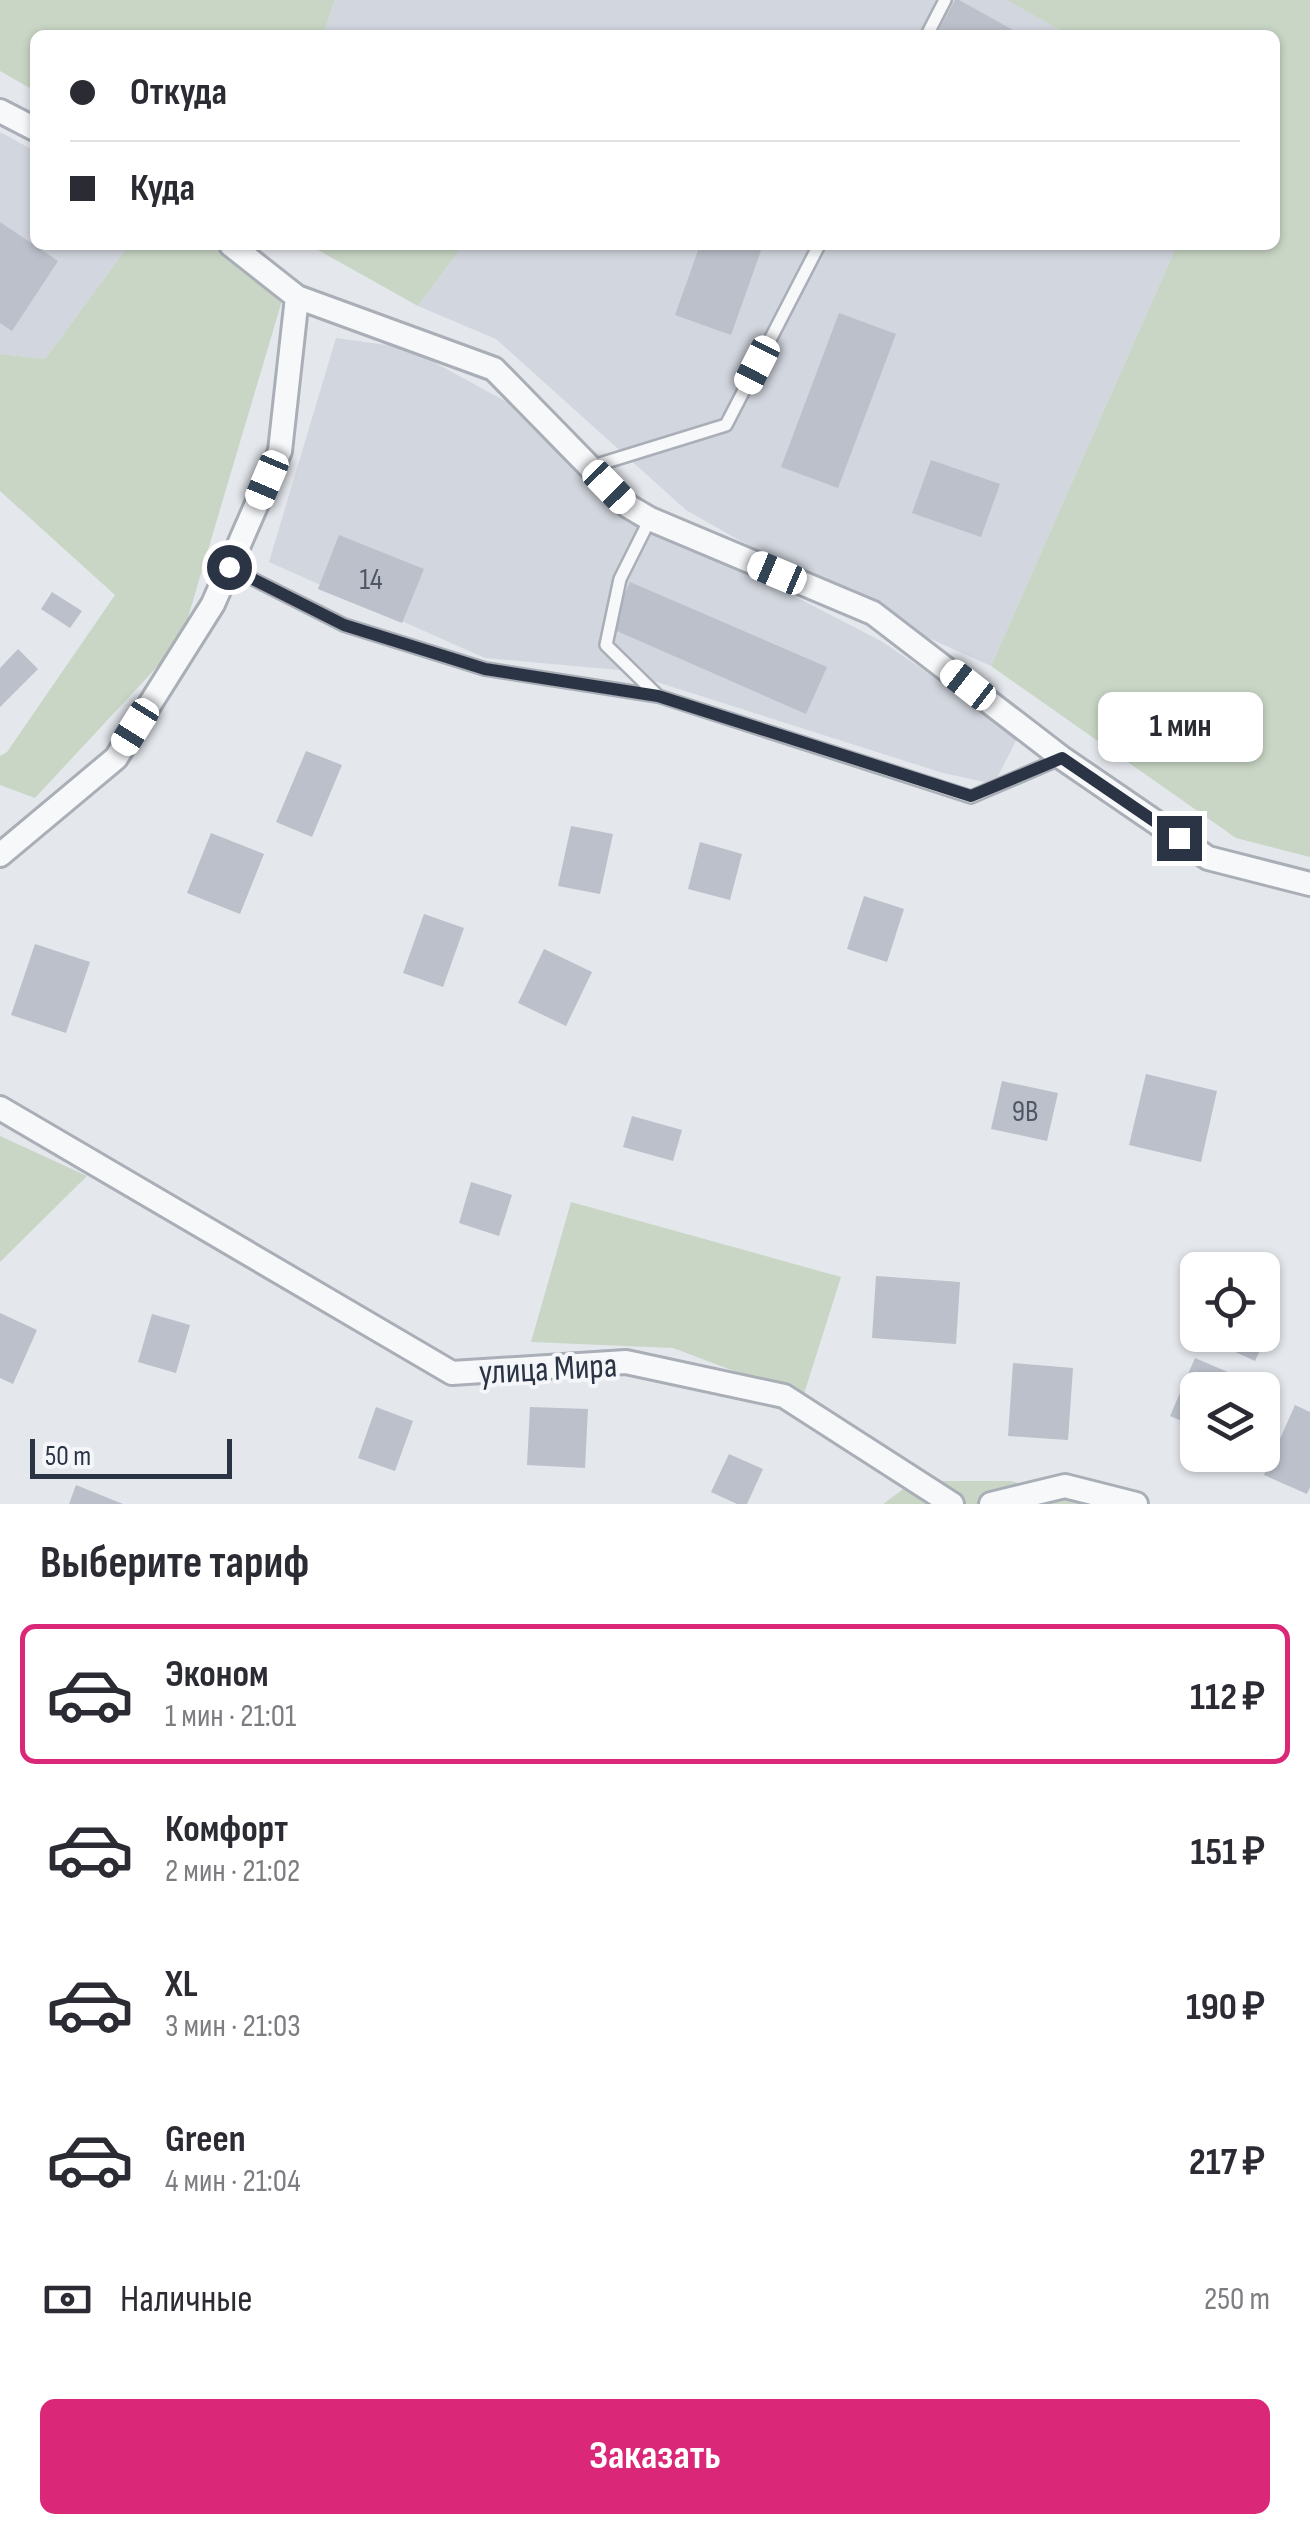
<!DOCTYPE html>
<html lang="ru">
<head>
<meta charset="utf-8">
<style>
  body { margin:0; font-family:"Sofia Sans Condensed",sans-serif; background:#f2f2f3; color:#2b2b33; height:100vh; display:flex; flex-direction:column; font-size:38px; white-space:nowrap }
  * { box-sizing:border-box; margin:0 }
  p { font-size:32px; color:#7c7c81 }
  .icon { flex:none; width:55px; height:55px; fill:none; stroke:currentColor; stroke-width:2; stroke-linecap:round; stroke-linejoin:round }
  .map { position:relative; height:1504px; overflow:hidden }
  .details { display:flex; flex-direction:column; background:#fff; flex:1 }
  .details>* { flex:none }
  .hud { position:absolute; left:30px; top:30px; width:1250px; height:220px; border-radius:15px; box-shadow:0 2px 8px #0004; display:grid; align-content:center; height:220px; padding:0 40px; background:#fff }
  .buttons { position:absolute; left:1180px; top:1252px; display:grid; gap:20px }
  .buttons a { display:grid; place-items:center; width:100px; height:100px; border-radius:15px; background:#fff; box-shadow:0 2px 8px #0004; font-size:50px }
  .scale { position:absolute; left:30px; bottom:25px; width:202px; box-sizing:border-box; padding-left:10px; border:5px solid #2b3445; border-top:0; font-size:28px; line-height:35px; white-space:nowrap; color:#2b3445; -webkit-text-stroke:8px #f4f6f9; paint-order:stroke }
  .end { position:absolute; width:45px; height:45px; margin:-22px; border:12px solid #2b3445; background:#fff; box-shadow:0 0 0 5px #fff }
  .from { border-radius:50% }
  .bubble { position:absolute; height:70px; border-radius:15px; background:#fff; box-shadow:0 2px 8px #0004; font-size:32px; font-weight:700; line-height:70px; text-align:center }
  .car { position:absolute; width:30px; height:60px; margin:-30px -15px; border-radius:12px; box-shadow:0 0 8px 2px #0007; background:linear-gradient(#fff 24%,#345 0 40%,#fff 0 76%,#345 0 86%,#fff 0) }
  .hud b { display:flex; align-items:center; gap:35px; height:95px; font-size:38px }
  .hud b+b { border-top:2px solid #e1e1e2 }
  .hud i { width:25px; height:25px; background:#2b2b33 }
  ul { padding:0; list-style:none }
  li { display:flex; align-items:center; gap:30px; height:140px; margin:0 20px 15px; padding:0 20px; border:5px solid transparent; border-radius:15px }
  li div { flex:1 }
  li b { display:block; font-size:38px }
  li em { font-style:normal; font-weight:700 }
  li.active { border-color:#db2777 }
  li>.icon { width:90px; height:90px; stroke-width:1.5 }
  h2 { padding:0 40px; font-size:45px; line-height:120px }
  .pay { display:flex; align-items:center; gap:25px; height:110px; padding:0 40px; font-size:38px }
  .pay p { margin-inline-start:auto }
  .primary-button { display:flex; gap:20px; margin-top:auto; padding:20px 40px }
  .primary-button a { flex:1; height:115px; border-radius:15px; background:#db2777; color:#fff; font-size:40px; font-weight:700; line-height:115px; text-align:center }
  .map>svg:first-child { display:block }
  .built { fill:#d2d6de }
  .green { fill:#c9d6c5 }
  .building { fill:#bbc0ca }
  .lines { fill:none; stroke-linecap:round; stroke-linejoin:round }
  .lane-casing { stroke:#a9aeb7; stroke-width:16 }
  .street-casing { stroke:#a9aeb7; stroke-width:28 }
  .lane { stroke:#f7f8fa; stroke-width:11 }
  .street { stroke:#f7f8fa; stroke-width:22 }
  .route { stroke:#2b3445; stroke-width:12 }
  .labels { text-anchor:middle; stroke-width:8; stroke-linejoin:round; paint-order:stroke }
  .number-label { font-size:30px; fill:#4f5766 }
  .street-label { font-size:35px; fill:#2b3445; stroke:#f4f6f9 }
</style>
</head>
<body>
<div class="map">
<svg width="1310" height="1504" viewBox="0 0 1310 1504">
  <rect width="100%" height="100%" fill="#e4e7ec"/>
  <path class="built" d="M335 0H1006L1069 35H323Z
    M0 132 35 151V245H129L45 359 0 354Z
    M463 245H1177L991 666 846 601 686 510 496 339 418 306Z
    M336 338 408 348 525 412 635 514 881 641 1019 735 994 784 943 773 619 670 485 658 269 562Z"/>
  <path class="green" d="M0 0H335L323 35H35V91L0 71Z
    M1006 0H1310V857L1236 838 991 666 1177 245H1275V35H1069Z
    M129 245H208L286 287 181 641 35 798 0 785V756L7 752 115 595 0 491V354L45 359Z
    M309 245H463L418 306Z
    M0 1136 87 1176 0 1262Z
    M571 1202 841 1277 803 1397 673 1348 531 1342Z
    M914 1481H1011L1088 1504H883Z"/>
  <path class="building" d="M955 0H959L1022 35H936Z
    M0 222 58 261 12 331 0 323Z
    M700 245H763L731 335 675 315Z
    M839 313 896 334 838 488 781 467Z
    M931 460 1000 484 981 537 912 513Z
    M339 535 424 569 402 623 318 589Z
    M630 582 827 667 806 714 610 628Z
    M52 592 82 611 70 628 41 609Z
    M18 649 38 669 0 707V668Z
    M306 751 342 765 312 837 276 822Z
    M571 826 613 834 600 894 558 886Z
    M211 833 264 854 240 914 187 893Z
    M700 842 742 854 730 900 688 889Z
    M864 896 904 909 887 962 847 949Z
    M424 914 464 928 443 987 403 973Z
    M35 944 90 962 66 1033 11 1015Z
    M544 949 592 972 566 1026 518 1003Z
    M1146 1074 1217 1091 1201 1162 1129 1145Z
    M1002 1081 1058 1093 1047 1141 991 1129Z
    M632 1116 682 1130 673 1161 623 1147Z
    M471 1182 512 1195 499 1236 459 1223Z
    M876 1276 960 1282 956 1344 872 1338Z
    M0 1313 37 1330 13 1384 0 1378Z
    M152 1314 190 1325 176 1373 138 1362Z
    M1262 1325 1270 1329 1255 1361 1209 1340 1211 1335H1262Z
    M1195 1358 1244 1379 1239 1390H1198V1428L1170 1416Z
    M1013 1363 1073 1368 1068 1440 1008 1436Z
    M1295 1405 1310 1412V1487L1307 1494 1264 1475Z
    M376 1407 413 1421 395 1471 358 1458Z
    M530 1407 588 1409 585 1468 527 1465Z
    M729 1454 763 1469 747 1504H737L711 1492Z
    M76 1485 123 1504H69Z"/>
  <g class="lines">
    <g class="lane-casing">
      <path id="lane" d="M927 35 945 0
        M590 467 726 425 819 245
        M650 519 620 579 606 645 658 696
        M229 567 344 625 485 669 658 696 971 797 1062 758"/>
    </g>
    <g class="street-casing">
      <path id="street" d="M0 111 35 129
        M231 245 297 297 494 369 628 506 650 519 873 613 1062 758 1208 858 1310 884
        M0 855 116 758 213 604 280 451 297 297
        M0 1108 452 1373 626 1362 784 1396 952 1504
        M991 1504 1065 1486 1136 1504"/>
    </g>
    <use href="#lane" class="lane"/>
    <use href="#street" class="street"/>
  </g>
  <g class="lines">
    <path class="route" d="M229 567 344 625 450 658 485 669 658 696 971 796 1062 758 1179 838"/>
  </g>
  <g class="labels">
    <g class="number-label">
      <text x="371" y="589">14</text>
      <text x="1025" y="1121">9В</text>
    </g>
    <g class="street-label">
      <text transform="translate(548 1368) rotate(-3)" y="12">улица Мира</text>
    </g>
  </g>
</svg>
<div class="buttons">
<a><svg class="icon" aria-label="locate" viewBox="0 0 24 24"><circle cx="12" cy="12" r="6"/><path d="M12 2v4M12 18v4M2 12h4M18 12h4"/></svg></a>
<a><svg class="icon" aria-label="layers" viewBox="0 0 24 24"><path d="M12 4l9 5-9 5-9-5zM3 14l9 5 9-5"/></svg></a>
</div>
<div class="scale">50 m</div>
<i class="end from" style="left:229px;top:567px"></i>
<i class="end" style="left:1179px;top:838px"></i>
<div class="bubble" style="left:1098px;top:692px;width:165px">1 мин</div>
<i class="car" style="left:757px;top:365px;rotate:207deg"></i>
<i class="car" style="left:267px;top:480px;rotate:203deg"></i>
<i class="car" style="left:609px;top:487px;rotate:136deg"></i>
<i class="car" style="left:777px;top:573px;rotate:293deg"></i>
<i class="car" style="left:968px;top:685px;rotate:308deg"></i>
<i class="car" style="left:135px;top:727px;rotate:212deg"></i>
<div class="hud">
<b><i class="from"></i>Откуда</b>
<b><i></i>Куда</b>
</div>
</div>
<section class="details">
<h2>Выберите тариф</h2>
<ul>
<li class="active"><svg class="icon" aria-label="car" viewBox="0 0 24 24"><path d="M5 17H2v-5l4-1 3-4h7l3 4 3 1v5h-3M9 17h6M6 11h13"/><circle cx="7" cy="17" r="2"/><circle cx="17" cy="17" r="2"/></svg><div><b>Эконом</b><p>1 мин · 21:01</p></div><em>112 ₽</em></li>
<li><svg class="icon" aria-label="car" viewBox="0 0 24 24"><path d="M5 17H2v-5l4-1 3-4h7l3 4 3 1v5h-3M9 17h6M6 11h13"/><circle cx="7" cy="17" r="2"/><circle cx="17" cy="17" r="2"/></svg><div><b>Комфорт</b><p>2 мин · 21:02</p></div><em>151 ₽</em></li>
<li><svg class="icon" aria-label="car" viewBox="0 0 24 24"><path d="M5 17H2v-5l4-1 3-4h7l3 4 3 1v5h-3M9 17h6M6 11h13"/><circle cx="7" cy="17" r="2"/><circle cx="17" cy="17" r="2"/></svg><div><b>XL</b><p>3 мин · 21:03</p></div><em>190 ₽</em></li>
<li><svg class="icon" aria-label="car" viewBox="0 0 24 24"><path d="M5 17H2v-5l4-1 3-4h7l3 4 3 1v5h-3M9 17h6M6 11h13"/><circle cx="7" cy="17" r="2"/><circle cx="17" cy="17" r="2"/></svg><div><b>Green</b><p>4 мин · 21:04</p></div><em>217 ₽</em></li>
</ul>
<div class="pay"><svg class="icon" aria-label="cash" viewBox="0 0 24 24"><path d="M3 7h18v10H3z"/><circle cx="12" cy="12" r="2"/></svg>Наличные<p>250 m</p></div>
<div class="primary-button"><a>Заказать</a></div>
</section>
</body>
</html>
